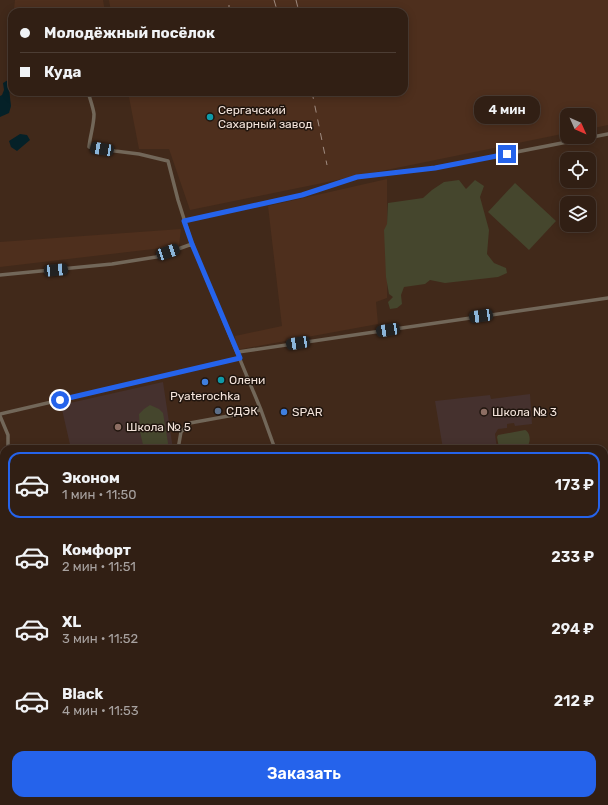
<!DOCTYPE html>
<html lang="ru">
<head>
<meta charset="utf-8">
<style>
  body { margin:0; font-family:Rubik,sans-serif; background:#3d2c22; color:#f1f3f6; height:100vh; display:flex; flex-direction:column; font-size:15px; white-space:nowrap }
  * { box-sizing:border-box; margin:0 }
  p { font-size:13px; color:#a8a2a0 }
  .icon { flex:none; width:22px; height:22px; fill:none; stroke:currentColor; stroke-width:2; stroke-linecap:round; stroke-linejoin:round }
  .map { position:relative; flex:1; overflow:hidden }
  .side { position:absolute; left:0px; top:445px; width:608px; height:360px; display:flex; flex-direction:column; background:#311f14; border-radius:12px 12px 0 0; box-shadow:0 2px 10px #0003,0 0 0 1px #4c3d34 }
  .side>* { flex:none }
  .banner { position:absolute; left:8px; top:8px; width:400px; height:88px; border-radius:12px; box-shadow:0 2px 10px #0003,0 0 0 1px #4c3d34; display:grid; align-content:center; height:88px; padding:0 12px; background:#311f14 }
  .needle { width:26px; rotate:135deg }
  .tools { position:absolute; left:560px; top:108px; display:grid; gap:8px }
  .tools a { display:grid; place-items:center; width:36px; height:36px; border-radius:8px; background:#311f14; box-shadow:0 2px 10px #0003,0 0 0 1px #4c3d34; font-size:20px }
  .end { position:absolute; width:18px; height:18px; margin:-9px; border:5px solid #2563eb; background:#fff; box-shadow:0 0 0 2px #fff }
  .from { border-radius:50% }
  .bubble { position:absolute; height:28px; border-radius:12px; background:#311f14; box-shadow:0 2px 10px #0003,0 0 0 1px #4c3d34; font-size:13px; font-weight:600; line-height:28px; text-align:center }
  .car { position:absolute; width:12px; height:24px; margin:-12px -6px; border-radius:5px; box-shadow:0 0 3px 1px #0007; background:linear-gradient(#222 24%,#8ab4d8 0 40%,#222 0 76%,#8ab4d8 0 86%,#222 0) }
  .banner b { display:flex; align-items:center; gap:14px; height:38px; font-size:15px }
  .banner b+b { border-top:1px solid #4c3d34 }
  .banner i { width:10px; height:10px; background:#f1f3f6 }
  ul { padding:7px 0 0; list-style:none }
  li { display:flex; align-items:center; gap:12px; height:66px; margin:0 8px 6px; padding:0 4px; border:2px solid transparent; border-radius:12px }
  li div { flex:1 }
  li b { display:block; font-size:15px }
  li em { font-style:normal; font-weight:600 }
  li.active { border-color:#2563eb }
  li>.icon { width:36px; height:36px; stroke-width:1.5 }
  .cta { display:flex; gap:8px; margin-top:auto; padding:8px 12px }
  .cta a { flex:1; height:46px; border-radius:12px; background:#2563eb; color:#fff; font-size:16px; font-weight:600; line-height:46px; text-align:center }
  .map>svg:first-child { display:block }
  .built { fill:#4e2f1d }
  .education { fill:#45312e }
  .green { fill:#45462d }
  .water { fill:#052128 }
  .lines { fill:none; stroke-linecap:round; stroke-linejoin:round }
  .stream { stroke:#052128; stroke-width:1 }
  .minor { stroke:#726759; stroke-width:3.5 }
  .tertiary { stroke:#726759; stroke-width:4.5 }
  .secondary { stroke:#98866f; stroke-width:5 }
  .rail { stroke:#a08c81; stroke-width:1; stroke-dasharray:7 7; stroke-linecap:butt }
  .route { stroke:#2563eb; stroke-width:5 }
  .culture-dot { fill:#0f9aa8; stroke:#20150e; stroke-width:1.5 }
  .shop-dot { fill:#3f7fe0; stroke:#20150e; stroke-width:1.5 }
  .service-dot { fill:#5c6f8a; stroke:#20150e; stroke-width:1.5 }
  .education-dot { fill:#8d6e63; stroke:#20150e; stroke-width:1.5 }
  .labels { text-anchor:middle; stroke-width:3; stroke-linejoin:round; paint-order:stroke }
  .poi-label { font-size:12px; fill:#f3e3da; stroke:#20150e; text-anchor:start }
</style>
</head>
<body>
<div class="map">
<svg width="608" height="805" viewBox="0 0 608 805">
  <rect width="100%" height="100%" fill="#41291a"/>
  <path class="built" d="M15 0H103L105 12H15L14 9Z
    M109 0H608V125L589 129V115H567V133L190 210 169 149H139L128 92H404V12H111Z
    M387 179V298L376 302 378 324 236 350 235 336 282 326 268 206Z
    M181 229 179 246 0 267V242Z"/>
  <path class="education" d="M163 382 173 449H71L61 405Z
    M530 394 532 424 515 426 514 423 507 424V428L498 429 495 434 497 449H443L435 401 490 395 491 399Z"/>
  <path class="green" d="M459 180 466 189 475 180 484 186 480 197 489 230 487 254 494 263 506 268 507 273 498 277 445 283 430 280 425 284 404 287 401 295 402 304 397 308 390 309 388 302 393 297 389 294 386 277 384 230 387 224 388 203 423 198 432 190 444 182Z
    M515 183 556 221 529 250 488 212Z
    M150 405 159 409 163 413 168 443 167 449H144L140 432 139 414 144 409Z
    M525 430C530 432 531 441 528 445 519 447 507 451 499 448L497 437 498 435Z"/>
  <path class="water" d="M8 80 11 106 9 113 0 117V96L2 95 4 90 3 83Z
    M20 134 27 135 30 140 17 151 11 147 9 141Z"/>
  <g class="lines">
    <path class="stream" d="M604 632 608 641
      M0 649H4
      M238 804V805"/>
    <path class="minor" d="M88 92C90 99 93 107 94 114 94 125 90 136 89 147L115 151 139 154 168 161 178 200 192 244 261 410 275 449
      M184 221 302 195 357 177 435 168 608 134
      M0 275 112 264 156 257 192 244
      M238 352 388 330 608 298
      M0 414 240 358
      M0 416 8 435V449
      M178 449 181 432 190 423 261 410
      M0 461H4
      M605 509 608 535
      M604 584 608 583
      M0 678 4 668
      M604 680 608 679
      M0 703H4
      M0 763 4 764
      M0 799 6 805
      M59 801 63 805
      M291 801 292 805
      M390 801 391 805
      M465 801 466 805
      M133 805 135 801
      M234 805 238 801"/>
    <path class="tertiary" d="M604 509H608
      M0 565H4"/>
    <path class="secondary" d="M604 792 608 791
      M562 805 576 801"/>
    <path class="rail" d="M274 0 277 10
      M296 0 299 12
      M229 12V0
      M312 92 327 165"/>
  </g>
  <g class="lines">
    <path class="route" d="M60 400 240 358 192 244 184 221 302 195 357 177 435 168 507 154"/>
  </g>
  <g class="culture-dot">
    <circle cx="210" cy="117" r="4"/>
    <circle cx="221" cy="380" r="4"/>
  </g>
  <g class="shop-dot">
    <circle cx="205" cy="382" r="4"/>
    <circle cx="284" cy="412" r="4"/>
  </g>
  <circle class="service-dot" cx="218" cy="411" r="4"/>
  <g class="education-dot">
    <circle cx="484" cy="412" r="4"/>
    <circle cx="118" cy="427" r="4"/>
  </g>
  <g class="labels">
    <g class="poi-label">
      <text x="218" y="114">Сергачский<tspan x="218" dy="14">Сахарный завод</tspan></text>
      <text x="229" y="384">Олени</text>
      <text x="205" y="400" text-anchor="middle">Pyaterochka</text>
      <text x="226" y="415">СДЭК</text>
      <text x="292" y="416">SPAR</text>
      <text x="492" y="416">Школа № 3</text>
      <text x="126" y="431">Школа № 5</text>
    </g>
  </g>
</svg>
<div class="tools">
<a><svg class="needle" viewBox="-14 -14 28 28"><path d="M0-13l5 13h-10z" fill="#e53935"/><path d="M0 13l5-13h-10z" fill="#a8a2a0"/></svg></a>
<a><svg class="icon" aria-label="locate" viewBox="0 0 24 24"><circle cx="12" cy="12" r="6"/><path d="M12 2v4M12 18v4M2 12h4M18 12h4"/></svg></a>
<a><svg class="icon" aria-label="layers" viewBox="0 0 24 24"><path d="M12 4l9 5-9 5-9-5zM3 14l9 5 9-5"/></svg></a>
</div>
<i class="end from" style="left:60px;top:400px"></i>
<i class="end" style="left:507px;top:154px"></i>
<div class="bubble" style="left:474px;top:96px;width:66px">4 мин</div>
<i class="car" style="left:102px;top:149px;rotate:280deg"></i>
<i class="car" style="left:168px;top:252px;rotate:71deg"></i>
<i class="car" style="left:56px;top:270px;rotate:85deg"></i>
<i class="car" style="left:481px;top:316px;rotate:262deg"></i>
<i class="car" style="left:388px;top:330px;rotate:261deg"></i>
<i class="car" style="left:298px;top:343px;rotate:261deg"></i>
<div class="banner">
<b><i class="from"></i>Молодёжный посёлок</b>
<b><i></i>Куда</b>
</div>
<section class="side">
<ul>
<li class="active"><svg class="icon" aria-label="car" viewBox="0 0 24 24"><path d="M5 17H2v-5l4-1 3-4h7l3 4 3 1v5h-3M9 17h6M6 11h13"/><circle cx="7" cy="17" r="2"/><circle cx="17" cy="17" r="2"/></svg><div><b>Эконом</b><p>1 мин · 11:50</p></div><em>173 ₽</em></li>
<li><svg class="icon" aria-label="car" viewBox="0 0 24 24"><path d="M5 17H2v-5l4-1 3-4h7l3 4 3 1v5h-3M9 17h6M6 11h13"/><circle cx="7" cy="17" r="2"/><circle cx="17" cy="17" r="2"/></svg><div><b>Комфорт</b><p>2 мин · 11:51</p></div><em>233 ₽</em></li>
<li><svg class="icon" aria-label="car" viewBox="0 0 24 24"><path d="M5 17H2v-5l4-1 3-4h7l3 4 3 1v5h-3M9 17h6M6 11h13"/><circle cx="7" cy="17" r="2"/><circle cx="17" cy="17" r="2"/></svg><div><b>XL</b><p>3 мин · 11:52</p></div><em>294 ₽</em></li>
<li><svg class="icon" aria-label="car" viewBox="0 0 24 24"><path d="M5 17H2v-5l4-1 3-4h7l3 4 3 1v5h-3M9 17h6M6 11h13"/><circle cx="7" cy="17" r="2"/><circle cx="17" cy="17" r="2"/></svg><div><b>Black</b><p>4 мин · 11:53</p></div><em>212 ₽</em></li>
</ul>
<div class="cta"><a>Заказать</a></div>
</section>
</div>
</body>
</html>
